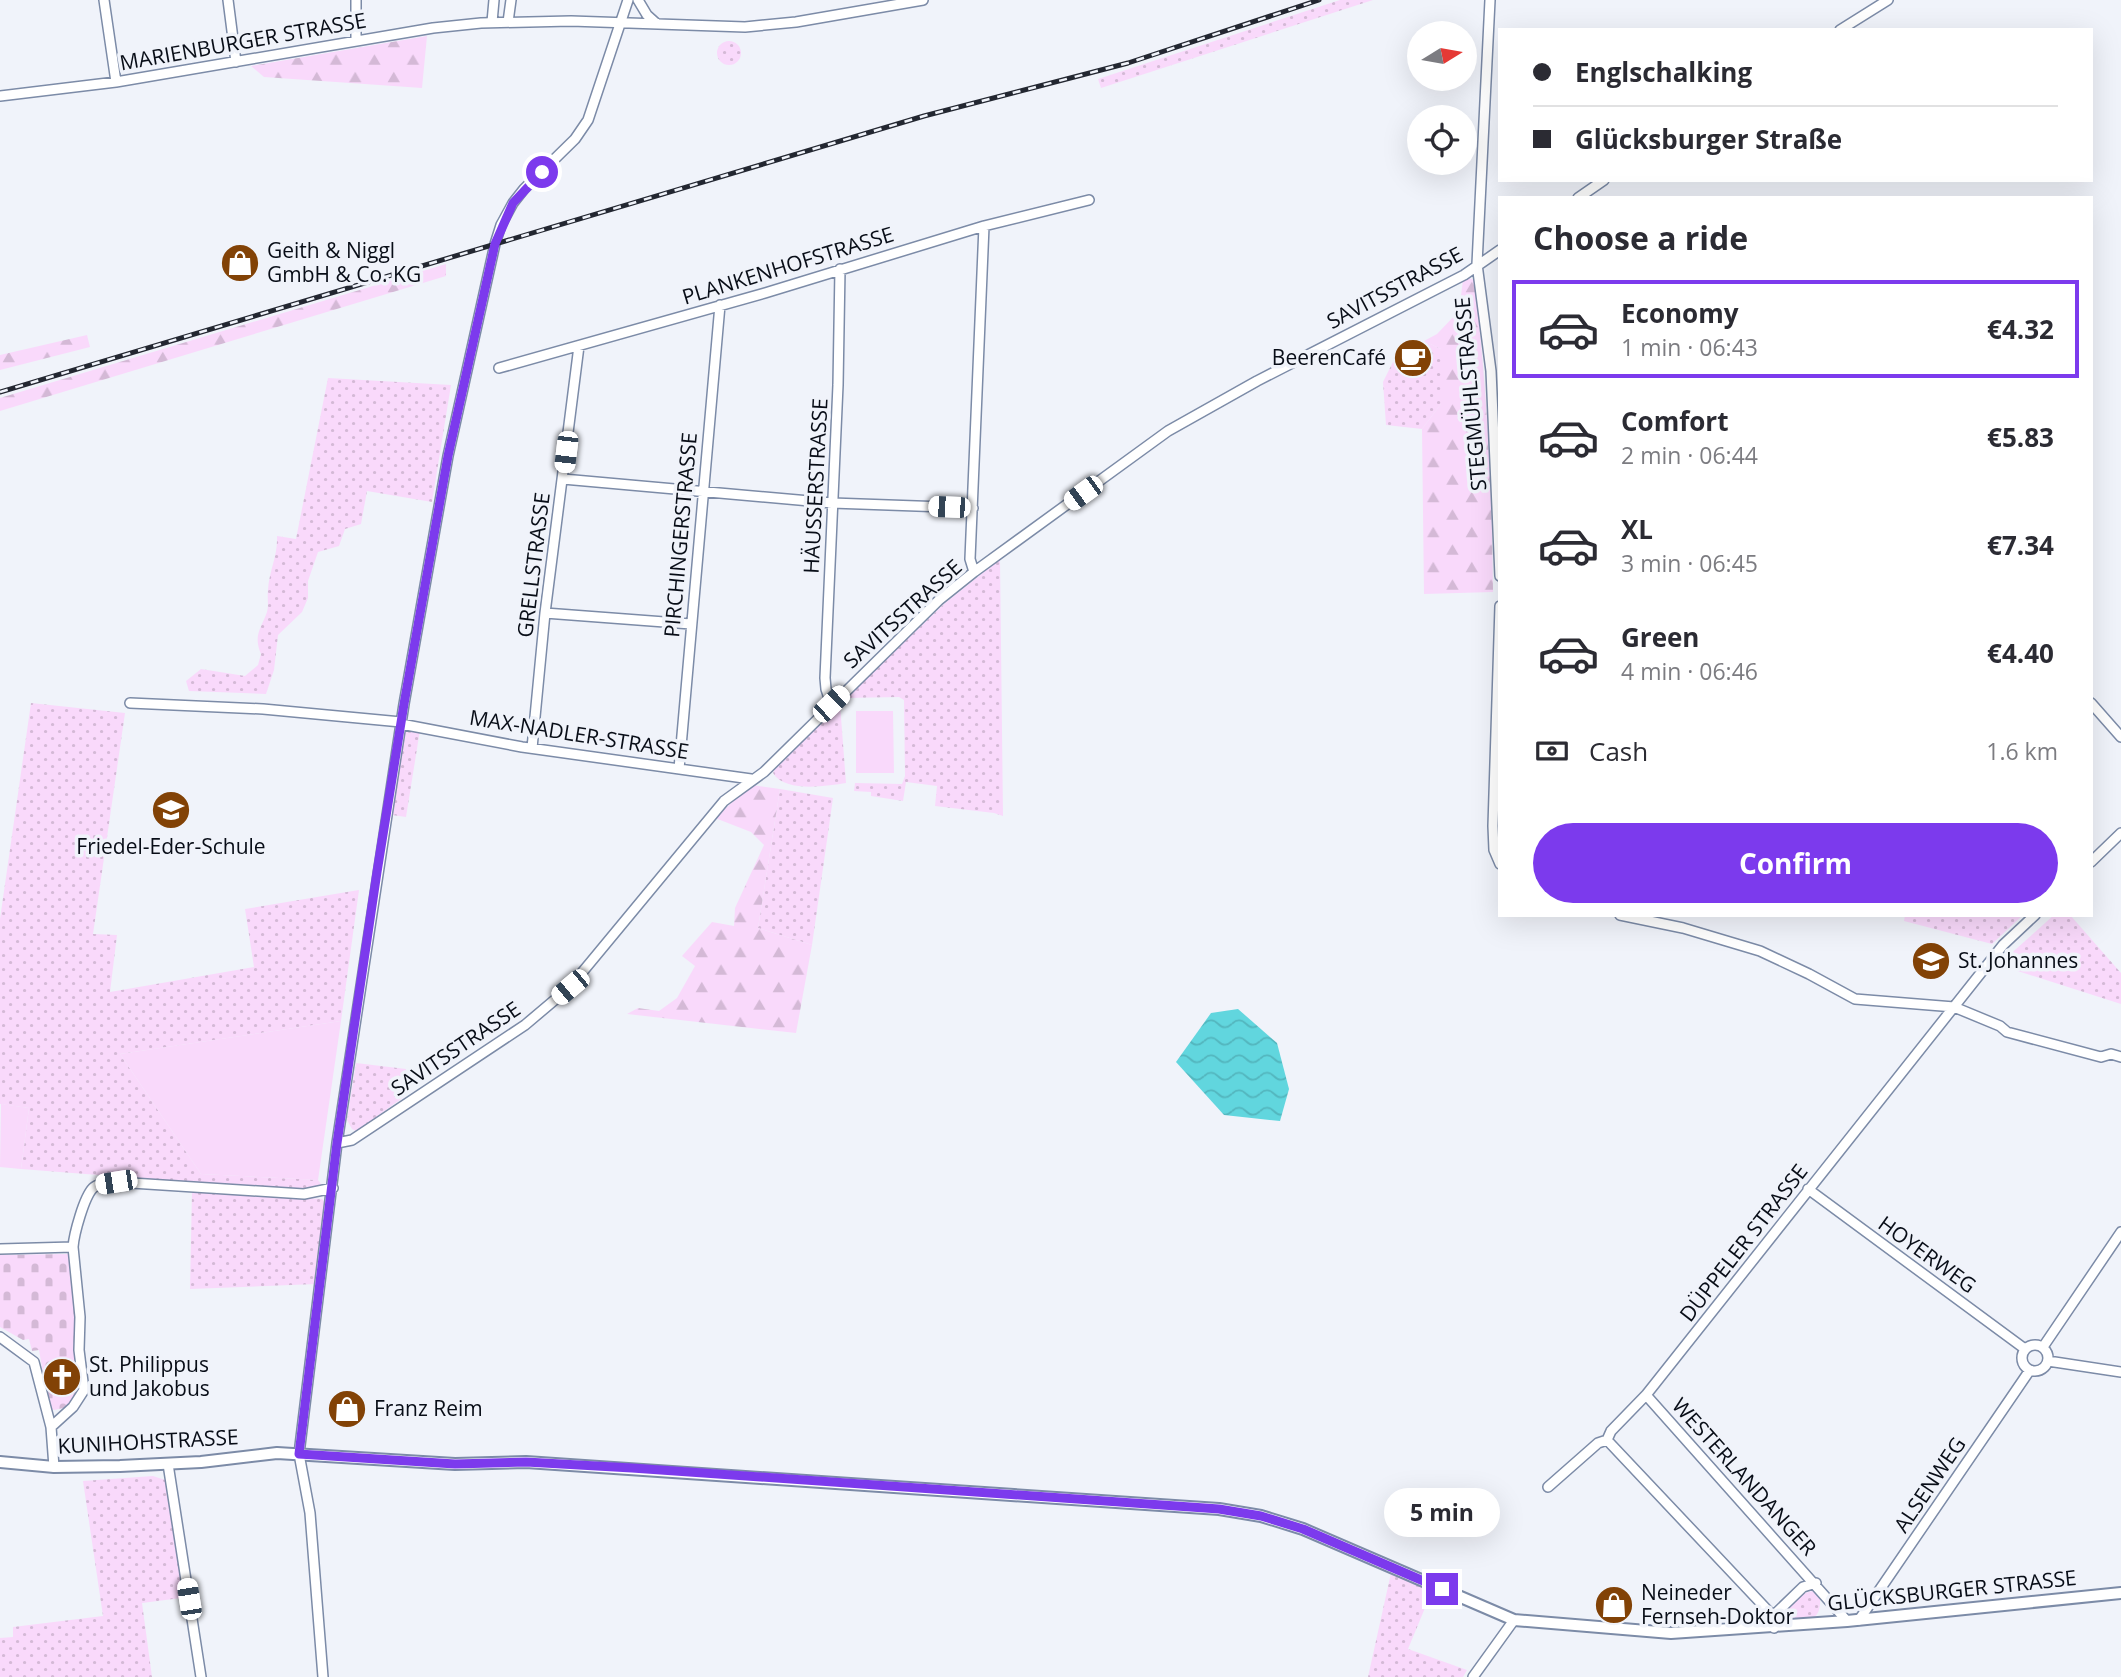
<!DOCTYPE html>
<html lang="en">
<head>
<meta charset="utf-8">
<style>
  body { margin:0; font-family:"Open Sans",sans-serif; background:#f7f7f7; color:#2b2b33; height:100vh; display:flex; flex-direction:column; font-size:26px; white-space:nowrap }
  * { box-sizing:border-box; margin:0 }
  p { font-size:23px; color:#7c7c81 }
  .icon { flex:none; width:38px; height:38px; fill:none; stroke:currentColor; stroke-width:2; stroke-linecap:round; stroke-linejoin:round }
  .map { position:relative; flex:1; overflow:hidden }
  .drawer { position:absolute; left:1498px; top:196px; width:595px; height:721px; display:flex; flex-direction:column; background:#fff; border-radius:0px; box-shadow:0 7px 28px #0002 }
  .drawer>* { flex:none }
  .hud { position:absolute; left:1498px; top:28px; width:595px; height:154px; border-radius:0px; box-shadow:0 7px 28px #0002; display:grid; align-content:center; height:154px; padding:0 35px; background:#fff }
  .needle { width:46px; rotate:79deg }
  .tools { position:absolute; left:1407px; top:21px; display:grid; gap:14px }
  .tools a { display:grid; place-items:center; width:70px; height:70px; border-radius:50%; background:#fff; box-shadow:0 7px 28px #0002; font-size:35px }
  .end { position:absolute; width:32px; height:32px; margin:-16px; border:9px solid #7c3aed; background:#fff; box-shadow:0 0 0 4px #fff }
  .from { border-radius:50% }
  .bubble { position:absolute; height:49px; border-radius:24px; background:#fff; box-shadow:0 7px 28px #0002; font-size:23px; font-weight:700; line-height:49px; text-align:center }
  .car { position:absolute; width:21px; height:42px; margin:-21px -10px; border-radius:9px; box-shadow:0 0 5px 2px #0007; background:linear-gradient(#fff 24%,#345 0 40%,#fff 0 76%,#345 0 86%,#fff 0) }
  .hud b { display:flex; align-items:center; gap:24px; height:66px; font-size:26px }
  .hud b+b { border-top:2px solid #e1e1e2 }
  .hud i { width:18px; height:18px; background:#2b2b33 }
  ul { padding:0; list-style:none }
  li { display:flex; align-items:center; gap:21px; height:98px; margin:0 14px 10px; padding:0 21px; border:4px solid transparent; border-radius:0px }
  li div { flex:1 }
  li b { display:block; font-size:26px }
  li em { font-style:normal; font-weight:700 }
  li.active { border-color:#7c3aed }
  li>.icon { width:63px; height:63px; stroke-width:1.5 }
  h2 { padding:0 35px; font-size:32px; line-height:84px }
  .pay { display:flex; align-items:center; gap:18px; height:77px; padding:0 35px; font-size:26px }
  .pay p { margin-inline-start:auto }
  .action { display:flex; gap:14px; margin-top:auto; padding:14px 35px }
  .action a { flex:1; height:80px; border-radius:42px; background:#7c3aed; color:#fff; font-size:28px; font-weight:700; line-height:80px; text-align:center }
  .map>svg:first-child { display:block }
  .grass { fill:url(#grass-dots) }
  .forest { fill:url(#forest-firs) }
  .cemetery { fill:url(#cemetery-stones) }
  .garden { fill:#f9d9fb }
  .water { fill:url(#water-waves) }
  .lines { fill:none; stroke-linecap:round; stroke-linejoin:round }
  .minor-casing { stroke:#7c8ba7; stroke-width:12 }
  .tertiary-casing { stroke:#7c8ba7; stroke-width:14 }
  .minor { stroke:#fff; stroke-width:9 }
  .tertiary { stroke:#fff; stroke-width:10 }
  .rail-casing { stroke:#232731; stroke-width:5 }
  .rail { stroke:#f0f3fa; stroke-width:2.5; stroke-dasharray:8; stroke-linecap:butt }
  .route { stroke:#7c3aed; stroke-width:9 }
  .labels { text-anchor:middle; stroke-width:7; stroke-linejoin:round; paint-order:stroke }
  .street-label { font-size:21px; fill:#080d17; stroke:#f0f3fa }
  .poi-label { font-size:21px; fill:#080d17; stroke:#f0f3fa; text-anchor:start }
</style>
</head>
<body>
<div class="map">
<svg width="2121" height="1677" viewBox="0 0 2121 1677">
  <defs>
    <pattern id="grass-dots" width="8" height="8" patternUnits="userSpaceOnUse" patternTransform="scale(1.75)"><rect width="8" height="8" fill="#f9d9fb"/><path d="M2 2h.1M6 6h.1" fill="none" stroke="#d4b9d6" stroke-width="1.8" stroke-linecap="round"/></pattern>
    <pattern id="forest-firs" width="22" height="20" patternUnits="userSpaceOnUse" patternTransform="scale(1.75)"><rect width="22" height="20" fill="#f9d9fb"/><path d="M5 1l3.5 6h-7zM16 11l3.5 6h-7z" fill="#d4b9d6"/></pattern>
    <pattern id="cemetery-stones" width="16" height="16" patternUnits="userSpaceOnUse" patternTransform="scale(1.75)"><rect width="16" height="16" fill="#f9d9fb"/><path d="M2 7V4a2 2 0 0 1 4 0v3zM10 15v-3a2 2 0 0 1 4 0v3z" fill="#d4b9d6"/></pattern>
    <pattern id="water-waves" width="16" height="10" patternUnits="userSpaceOnUse" patternTransform="scale(1.75)"><rect width="16" height="10" fill="#61d6de"/><path d="M0 5q4-4 8 0t8 0" fill="none" stroke="#53b6be"/></pattern>
  </defs>
  <rect width="100%" height="100%" fill="#f0f3fa"/>
  <path class="grass" d="M1340 0H1373L1101 88 1098 79Z
    M717 53a12 12 0 1 1 24 0a12 12 0 1 1-24 0Z
    M1424 341 1441 349V404L1422 429 1386 425 1383 382 1403 342 1415 348Z
    M328 378 451 385 432 502 367 491 361 524 345 529 339 546 318 552 308 581V598L302 612 278 635 274 670 266 694 189 691 186 681 201 669 245 676 258 665 261 654C253 635 261 629 267 612 269 605 267 597 268 590 269 571 278 556 277 536L296 539Z
    M1000 559 1003 816 994 813 935 806 937 786 906 782 903 801 871 796V792L854 791 855 783 902 784 905 776 904 700 899 697 846 698 944 604Z
    M31 703 125 713 93 934 117 935 110 992 254 967 245 909 359 890 341 1021 120 1054 201 1174 318 1180 321 1184 304 1191 21 1169 29 1108 0 1104V919Z
    M840 704 846 783C827 786 785 793 773 773L775 769Z
    M405 728 420 730 406 817 392 815Z
    M780 789 833 798 812 945 758 928Z
    M1905 915H2023L1992 944 1904 921Z
    M2054 915H2070L2121 973V1004L2002 966 2006 958Z
    M356 1063 406 1069 404 1097 356 1131 352 1129 347 1120Z
    M192 1191 322 1199 327 1205 316 1284 190 1289Z
    M153 1476 165 1480 170 1487 186 1589 181 1598 142 1603 152 1677H0V1638L13 1637V1627L103 1616 83 1481Z
    M1391 1573 1432 1591 1408 1649 1467 1670 1463 1677H1368Z
    M1813 1591 1820 1599C1821 1624 1806 1619 1787 1620L1785 1618C1788 1604 1799 1593 1813 1591Z"/>
  <path class="forest" d="M427 36 422 88 264 77 251 66Z
    M446 264V276L0 411V398Z
    M1469 278 1474 280C1487 385 1492 487 1493 592L1424 594 1422 429 1441 404V349L1424 341 1437 334 1459 311 1463 280Z
    M87 335 90 347 0 370V355Z
    M751 785 780 789 758 928 812 945 796 1033 627 1014 638 1008 659 1011 677 998 695 966 682 956 712 922 734 926 735 908 764 845 751 832 715 818Z"/>
  <path class="cemetery" d="M70 1254 81 1388 68 1407 54 1410 49 1407 39 1350 32 1351 29 1339 23 1340 0 1327V1255Z"/>
  <path class="garden" d="M856 711H893L894 773H856Z
    M341 1021 318 1180 201 1174 120 1054Z
    M1 1104 29 1108 21 1169 0 1167Z"/>
  <path class="water" d="M1238 1009 1277 1043 1289 1089 1280 1121 1224 1115 1176 1062 1211 1013Z"/>
  <g class="lines">
    <g class="minor-casing">
      <path id="minor" d="M104 0 116 82
        M228 0 236 62
        M356 0V41
        M638 0 647 15 657 24
        M1490 0 1477 264 1491 371 1500 576
        M492 22 494 0
        M508 22 511 0
        M1840 30 1888 0
        M0 96 116 82 433 28 481 23 571 21 745 27 796 22 923 0
        M1578 198 1604 180
        M499 368 765 293 984 226 1089 200
        M563 479 832 503 973 508
        M974 572 970 559 984 226
        M1500 606 1493 826 1494 850 1500 864
        M545 613 691 624
        M130 703 263 709 401 722
        M2091 703 2121 737
        M831 704 826 689 825 678 838 385 840 269
        M401 724 522 747 751 779
        M532 748 545 613 579 346
        M679 769 720 305
        M2091 862 2121 833
        M1620 915 1683 928 1760 951 1809 974 1855 999 1954 1007 2000 1026 2007 1032 2101 1057 2111 1054 2121 1057
        M337 1143 352 1140 525 1025 570 987 724 801 764 772 939 600 974 572 1168 431 1257 381 1464 275 1500 250
        M1808 1189 2025 1349
        M0 1249 73 1247C74 1234 84 1197 93 1188 98 1183 109 1183 116 1182L304 1194 333 1188
        M0 1337 34 1362 51 1427 54 1467
        M2022 1358a13 13 0 1 1 26 0a13 13 0 1 1-26 0Z
        M2043 1347 2121 1232
        M2048 1361 2121 1372
        M1646 1395 1847 1621
        M51 1427 73 1407 84 1390 79 1350 80 1317 73 1247
        M1607 1440 1773 1616 1774 1628
        M168 1464 201 1677
        M1548 1487 1598 1443 1607 1440 1611 1431 1646 1395 2003 945 2035 915
        M1773 1616 1803 1587 1816 1583
        M1859 1620 2030 1370
        M323 1677 310 1513 299 1454 337 1143 404 704 448 456 495 244 501 225 513 203 524 189 575 139 588 120 628 0
        M1473 1677 1514 1620"/>
    </g>
    <g class="tertiary-casing">
      <path id="tertiary" d="M0 1462 54 1467 120 1466 201 1462 277 1453 455 1464 526 1462 1219 1509 1261 1516 1303 1529 1514 1620 1671 1633 1847 1621 2121 1593"/>
    </g>
    <use href="#minor" class="minor"/>
    <use href="#tertiary" class="tertiary"/>
    <g class="rail-casing">
      <path id="rail" d="M0 392 924 116 1128 63 1319 0"/>
    </g>
    <use href="#rail" class="rail"/>
  </g>
  <g class="lines">
    <path class="route" d="M542 172 513 203 495 244 448 456 404 704 377 872 337 1143 299 1454 455 1464 526 1462 632 1468 1219 1509 1261 1516 1303 1529 1442 1589"/>
  </g>
  <defs>
    <g id="shop-disc" transform="scale(2.0125)"><circle r="9.5" fill="#824206" stroke="#f0f3fa"/><path d="M-5-2.5h2.3a2.7 3.5 0 0 1 5.4 0H5L5.5 6h-11ZM-1.5-2.5h3a1.5 2.3 0 0 0-3 0Z" fill="#fff"/></g>
    <g id="cafe-disc" transform="scale(2.0125)"><circle r="9.5" fill="#824206" stroke="#f0f3fa"/><path d="M-5.5-4.5H6V0H3Q3 3.5 0 3.5H-2.5Q-5.5 3.5-5.5 0ZM3-3.2v2h1.7v-2ZM-6 4.5H4V6H-6Z" fill="#fff"/></g>
    <g id="school-disc" transform="scale(2.0125)"><circle r="9.5" fill="#824206" stroke="#f0f3fa"/><path d="M0-5L7-2L0 1L-7-2ZM-4 1L0 2.5L4 1V4Q0 6-4 4Z" fill="#fff"/></g>
    <g id="church-disc" transform="scale(2.0125)"><circle r="9.5" fill="#824206" stroke="#f0f3fa"/><path d="M-1.2-6h2.4v3.5h3.3v2.4h-3.3V6h-2.4V-.1h-3.3v-2.4h3.3Z" fill="#fff"/></g>
  </defs>
  <g fill-rule="evenodd">
    <use href="#shop-disc" x="240" y="263"/>
    <use href="#cafe-disc" x="1413" y="358"/>
    <use href="#school-disc" x="171" y="810"/>
    <use href="#school-disc" x="1931" y="961"/>
    <use href="#church-disc" x="62" y="1377"/>
    <use href="#shop-disc" x="347" y="1409"/>
    <use href="#shop-disc" x="1614" y="1605"/>
  </g>
  <g class="labels">
    <g class="street-label">
      <text transform="translate(243 42) rotate(-10)" y="7">MARIENBURGER STRASSE</text>
      <text transform="translate(788 266) rotate(-17)" y="7">PLANKENHOFSTRASSE</text>
      <text transform="translate(1395 288) rotate(-28)" y="7">SAVITSSTRASSE</text>
      <text transform="translate(1471 394) rotate(-95)" y="7">STEGMÜHLSTRASSE</text>
      <text transform="translate(816 486) rotate(-87)" y="7">HÄUSSERSTRASSE</text>
      <text transform="translate(681 535) rotate(-85)" y="7">PIRCHINGERSTRASSE</text>
      <text transform="translate(534 565) rotate(-83)" y="7">GRELLSTRASSE</text>
      <text transform="translate(903 614) rotate(-42)" y="7">SAVITSSTRASSE</text>
      <text transform="translate(579 735) rotate(9)" y="7">MAX-NADLER-STRASSE</text>
      <text transform="translate(456 1049) rotate(-34)" y="7">SAVITSSTRASSE</text>
      <text transform="translate(1744 1243) rotate(-52)" y="7">DÜPPELER STRASSE</text>
      <text transform="translate(1927 1255) rotate(36)" y="7">HOYERWEG</text>
      <text transform="translate(148 1442) rotate(-3)" y="7">KUNIHOHSTRASSE</text>
      <text transform="translate(1744 1477) rotate(48)" y="7">WESTERLANDANGER</text>
      <text transform="translate(1930 1485) rotate(-56)" y="7">ALSENWEG</text>
      <text transform="translate(1952 1591) rotate(-6)" y="7">GLÜCKSBURGER STRASSE</text>
    </g>
    <g class="poi-label">
      <text x="267" y="258">Geith &amp; Niggl<tspan x="267" dy="24">GmbH &amp; Co. KG</tspan></text>
      <text x="1386" y="365" text-anchor="end">BeerenCafé</text>
      <text x="171" y="854" text-anchor="middle">Friedel-Eder-Schule</text>
      <text x="1958" y="968">St. Johannes</text>
      <text x="89" y="1372">St. Philippus<tspan x="89" dy="24">und Jakobus</tspan></text>
      <text x="374" y="1416">Franz Reim</text>
      <text x="1641" y="1600">Neineder<tspan x="1641" dy="24">Fernseh-Doktor</tspan></text>
    </g>
  </g>
</svg>
<div class="tools">
<a><svg class="needle" viewBox="-14 -14 28 28"><path d="M0-13l5 13h-10z" fill="#e53935"/><path d="M0 13l5-13h-10z" fill="#7c7c81"/></svg></a>
<a><svg class="icon" aria-label="locate" viewBox="0 0 24 24"><circle cx="12" cy="12" r="6"/><path d="M12 2v4M12 18v4M2 12h4M18 12h4"/></svg></a>
</div>
<i class="end from" style="left:542px;top:172px"></i>
<i class="end" style="left:1442px;top:1589px"></i>
<div class="bubble" style="left:1384px;top:1488px;width:116px">5 min</div>
<i class="car" style="left:566px;top:452px;rotate:187deg"></i>
<i class="car" style="left:1083px;top:493px;rotate:234deg"></i>
<i class="car" style="left:949px;top:507px;rotate:272deg"></i>
<i class="car" style="left:831px;top:704px;rotate:46deg"></i>
<i class="car" style="left:570px;top:987px;rotate:230deg"></i>
<i class="car" style="left:116px;top:1182px;rotate:261deg"></i>
<i class="car" style="left:189px;top:1599px;rotate:351deg"></i>
<div class="hud">
<b><i class="from"></i>Englschalking</b>
<b><i></i>Glücksburger Straße</b>
</div>
<section class="drawer">
<h2>Choose a ride</h2>
<ul>
<li class="active"><svg class="icon" aria-label="car" viewBox="0 0 24 24"><path d="M5 17H2v-5l4-1 3-4h7l3 4 3 1v5h-3M9 17h6M6 11h13"/><circle cx="7" cy="17" r="2"/><circle cx="17" cy="17" r="2"/></svg><div><b>Economy</b><p>1 min · 06:43</p></div><em>€4.32</em></li>
<li><svg class="icon" aria-label="car" viewBox="0 0 24 24"><path d="M5 17H2v-5l4-1 3-4h7l3 4 3 1v5h-3M9 17h6M6 11h13"/><circle cx="7" cy="17" r="2"/><circle cx="17" cy="17" r="2"/></svg><div><b>Comfort</b><p>2 min · 06:44</p></div><em>€5.83</em></li>
<li><svg class="icon" aria-label="car" viewBox="0 0 24 24"><path d="M5 17H2v-5l4-1 3-4h7l3 4 3 1v5h-3M9 17h6M6 11h13"/><circle cx="7" cy="17" r="2"/><circle cx="17" cy="17" r="2"/></svg><div><b>XL</b><p>3 min · 06:45</p></div><em>€7.34</em></li>
<li><svg class="icon" aria-label="car" viewBox="0 0 24 24"><path d="M5 17H2v-5l4-1 3-4h7l3 4 3 1v5h-3M9 17h6M6 11h13"/><circle cx="7" cy="17" r="2"/><circle cx="17" cy="17" r="2"/></svg><div><b>Green</b><p>4 min · 06:46</p></div><em>€4.40</em></li>
</ul>
<div class="pay"><svg class="icon" aria-label="cash" viewBox="0 0 24 24"><path d="M3 7h18v10H3z"/><circle cx="12" cy="12" r="2"/></svg>Cash<p>1.6 km</p></div>
<div class="action"><a>Confirm</a></div>
</section>
</div>
</body>
</html>
